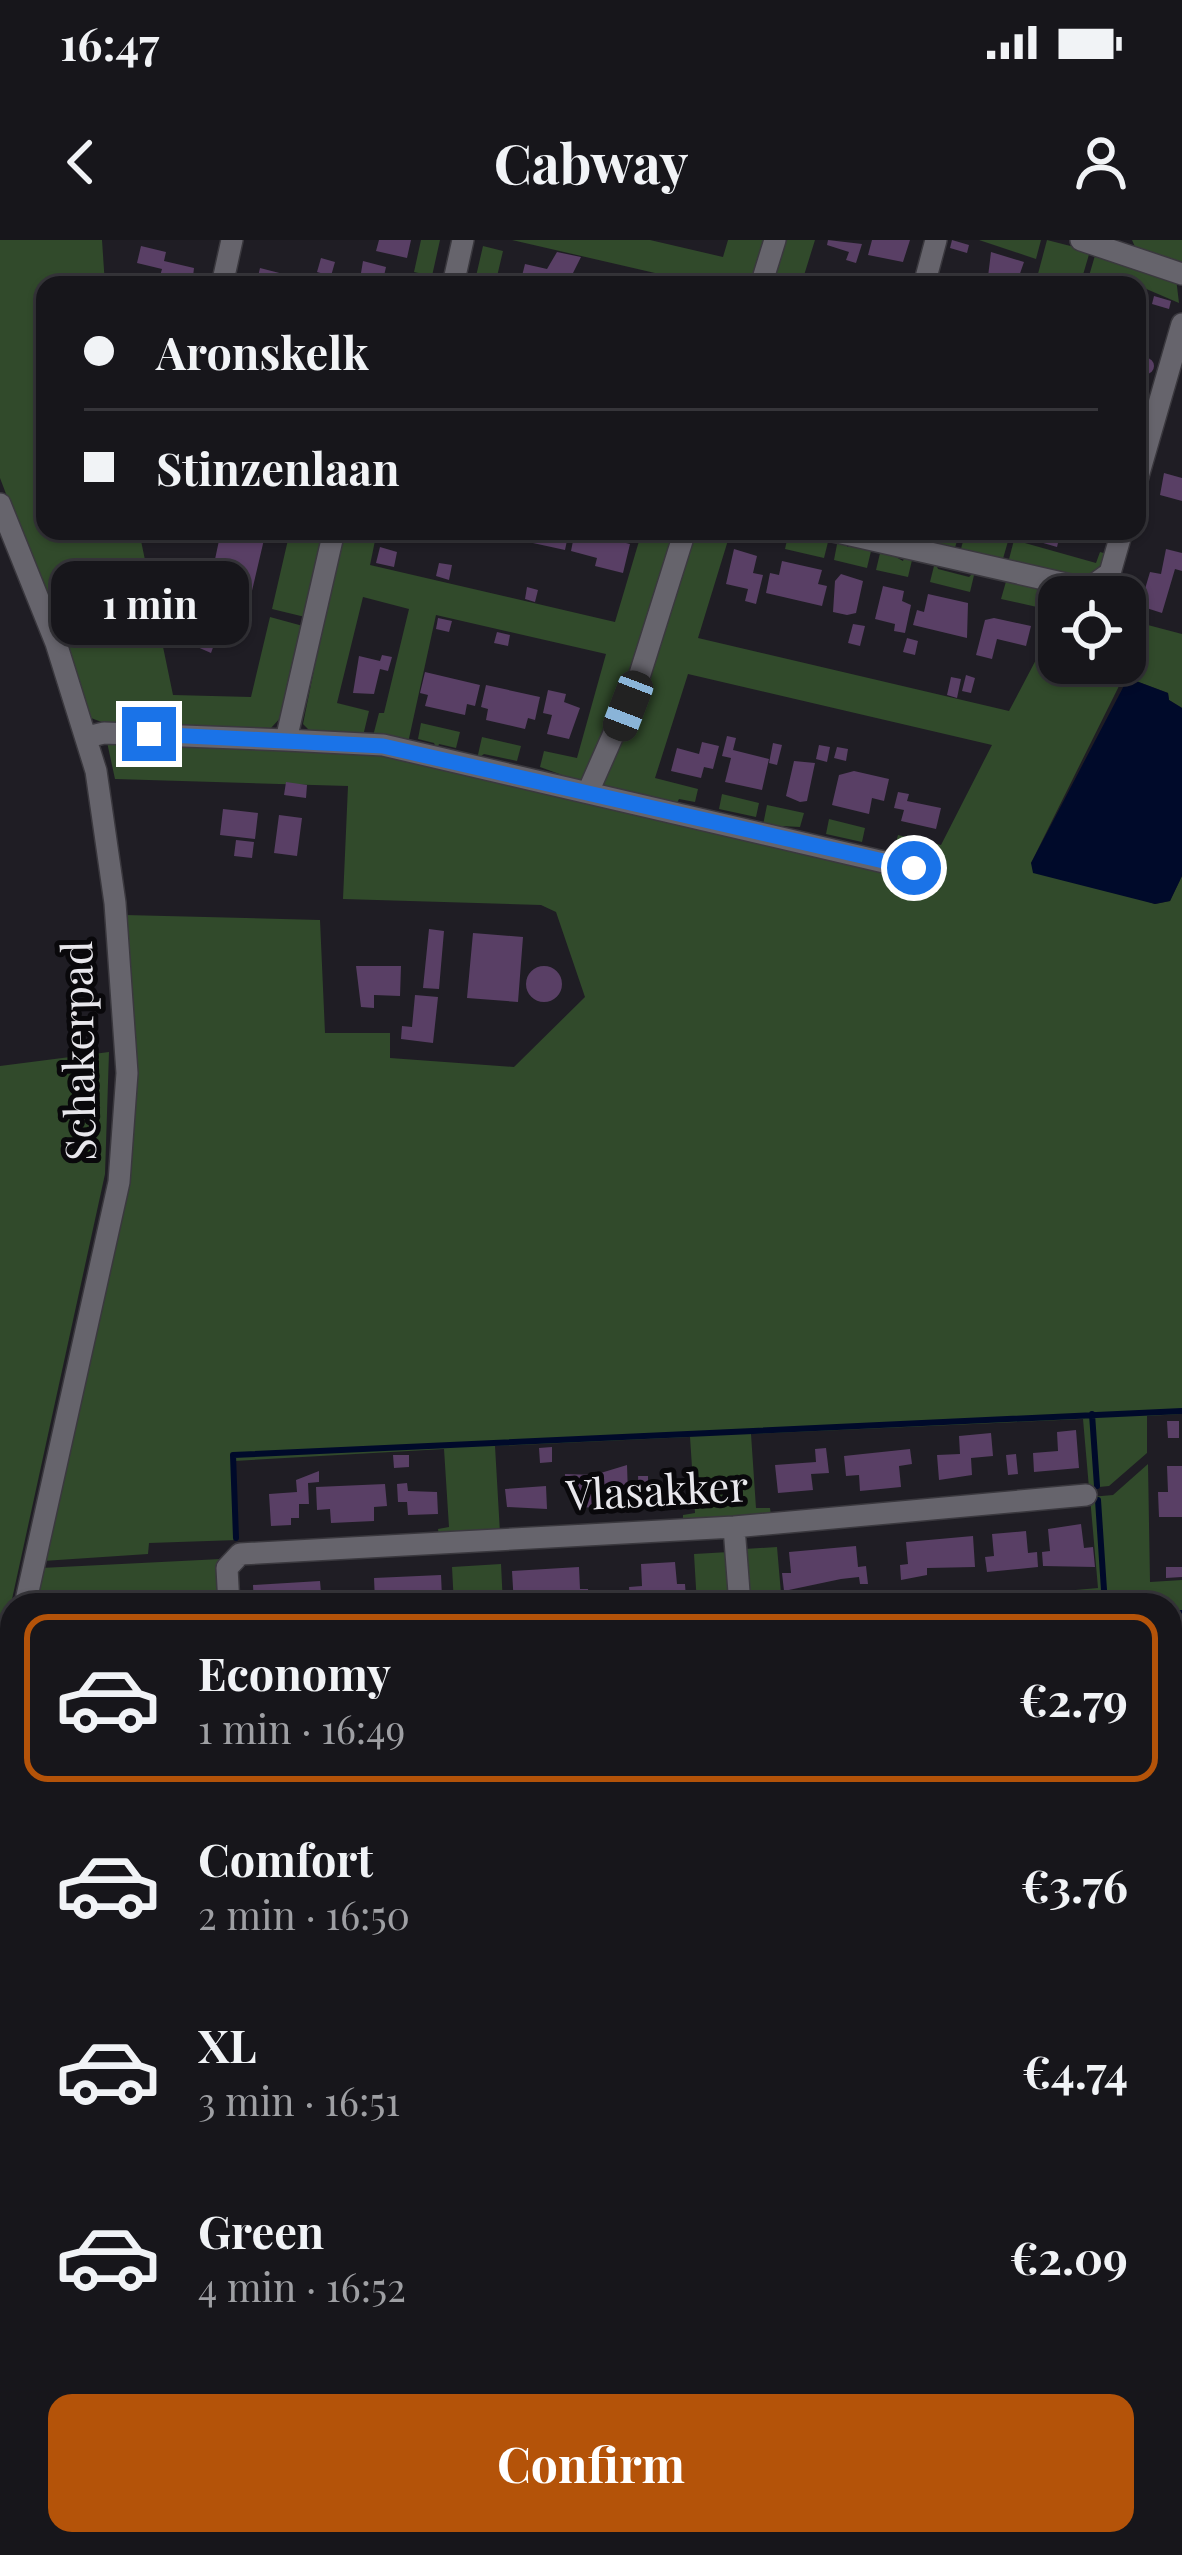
<!DOCTYPE html>
<html lang="en">
<head>
<meta charset="utf-8">
<style>
  body { margin:0; font-family:"Playfair Display",serif; background:#201f24; color:#f1f3f6; height:100vh; display:flex; flex-direction:column; font-size:45px; white-space:nowrap }
  * { box-sizing:border-box; margin:0 }
  p { font-size:39px; color:#9e9fa3 }
  .icon { flex:none; width:66px; height:66px; fill:none; stroke:currentColor; stroke-width:2; stroke-linecap:round; stroke-linejoin:round }
  .map { position:relative; flex:1; overflow:hidden }
  .drawer { position:absolute; left:0px; top:1353px; width:1182px; height:963px; display:flex; flex-direction:column; background:#17161b; border-radius:36px 36px 0 0; box-shadow:0 3px 9px #0004,0 0 0 3px #36353a }
  .drawer>* { flex:none }
  .hud { position:absolute; left:36px; top:36px; width:1110px; height:264px; border-radius:24px; box-shadow:0 3px 9px #0004,0 0 0 3px #36353a; display:grid; align-content:center; height:264px; padding:0 48px; background:#17161b }
  .controls { position:absolute; left:1038px; top:336px; display:grid; gap:24px }
  .controls a { display:grid; place-items:center; width:108px; height:108px; border-radius:24px; background:#17161b; box-shadow:0 3px 9px #0004,0 0 0 3px #36353a; font-size:60px }
  .end { position:absolute; width:54px; height:54px; margin:-27px; border:15px solid #1a73e8; background:#fff; box-shadow:0 0 0 6px #fff }
  .from { border-radius:50% }
  .bubble { position:absolute; height:84px; border-radius:24px; background:#17161b; box-shadow:0 3px 9px #0004,0 0 0 3px #36353a; font-size:39px; font-weight:700; line-height:84px; text-align:center }
  .car { position:absolute; width:36px; height:72px; margin:-36px -18px; border-radius:15px; box-shadow:0 0 9px 3px #0007; background:linear-gradient(#222 24%,#8ab4d8 0 40%,#222 0 76%,#8ab4d8 0 86%,#222 0) }
  .hud b { display:flex; align-items:center; gap:42px; height:114px; font-size:45px }
  .hud b+b { border-top:3px solid #36353a }
  .hud i { width:30px; height:30px; background:#f1f3f6 }
  ul { padding:21px 0 0; list-style:none }
  li { display:flex; align-items:center; gap:36px; height:168px; margin:0 24px 18px; padding:0 24px; border:6px solid transparent; border-radius:24px }
  li div { flex:1 }
  li b { display:block; font-size:45px }
  li em { font-style:normal; font-weight:700 }
  li.on { border-color:#b45309 }
  li>.icon { width:108px; height:108px; stroke-width:1.5 }
  .cta { display:flex; gap:24px; margin-top:auto; padding:24px 48px }
  .cta a { flex:1; height:138px; border-radius:24px; background:#b45309; color:#fff; font-size:48px; font-weight:700; line-height:138px; text-align:center }
  .status { display:flex; justify-content:space-between; align-items:center; height:84px; padding:0 60px; background:#17161b; direction:ltr }
  .status svg { height:33px; fill:currentColor }
  header { display:flex; justify-content:space-between; align-items:center; height:156px; padding:0 48px; background:#17161b; font-size:54px; font-weight:700 }
  .map>svg:first-child { display:block }
  .green { fill:#314a2b }
  .water { fill:#000a2a }
  .lines { fill:none; stroke-linecap:round; stroke-linejoin:round }
  .stream { stroke:#000a2a; stroke-width:6 }
  .building { fill:#593f65 }
  .minor-casing { stroke:#3a383e; stroke-width:24 }
  .minor { stroke:#66646c; stroke-width:21 }
  .route { stroke:#1a73e8; stroke-width:15 }
  .labels { text-anchor:middle; stroke-width:10; stroke-linejoin:round; paint-order:stroke }
  .street-label { font-size:42px; fill:#e8e7ec; stroke:#09080b }
</style>
</head>
<body>
<div class="status"><b>16:47</b><svg viewBox="0 0 49 12"><path d="M0 12V9h3v3zM5 12V6h3v6zM10 12V3h3v9zM15 12V0h3v12zM26 1h20v11H26zM47 4h2v5h-2z"/></svg></div>
<header><svg class="icon" aria-label="back" viewBox="0 0 24 24"><path d="M15 5l-7 7 7 7"/></svg>Cabway<svg class="icon" aria-label="person" viewBox="0 0 24 24"><circle cx="12" cy="8" r="4"/><path d="M4 21q1-7 8-7t8 7"/></svg></header>
<div class="map">
<svg width="1182" height="2315" viewBox="0 0 1182 2315">
  <rect width="100%" height="100%" fill="#1f1d24"/>
  <path class="green" d="M0 0H102L105 45H45V291H139L173 455 251 457 270 377 303 386 282 476 271 488 107 484 91 478 0 238Z
    M421 0H440L432 36 414 32Z
    M512 0H650L723 17 728 0H769L755 45H707Z
    M779 0H815L801 45H765Z
    M979 0H1041L1036 19Z
    M1047 0 1090 11 1080 45H1035Z
    M1132 0H1182V23L1136 9Z
    M483 6 503 11 495 45H474Z
    M1096 12 1176 38 1179 63 1137 45 1089 36Z
    M290 291H325L305 377 272 369Z
    M342 291H377L370 325 615 382 642 291H680L636 434 587 544 540 527 544 511 577 518 606 414 436 375 408 503 373 496 379 473H384L409 369 363 357 337 463 369 471 363 496 310 491 303 484Z
    M690 291H763L761 303 729 297 698 398 1009 471 1059 376V423H1125V379L1182 394V468L1169 460 1168 453 1128 438 1120 444 1031 623 1155 664 1170 661 1182 636V1174L1147 1176V1213L1109 1246 1089 1248 1083 1179 751 1194 756 1268H770L771 1275 683 1282V1275L695 1273 690 1197 495 1206 500 1293 439 1296 438 1289 449 1287 444 1209 234 1221 238 1300 149 1303 148 1314 43 1321 129 927 125 675 320 680 325 793H390V818L514 827 585 757 556 672 541 665 343 659 348 546 115 539 107 502 362 511 910 619 911 613 894 610 898 595 941 605 992 505 688 434 655 538 698 549 695 562 679 559 676 565 597 546Z
    M789 291 824 303 829 298 824 318 785 309Z
    M872 291H960L954 311Z
    M966 291H1011L1002 322 960 312Z
    M838 299 847 302V307H872L867 328 834 320Z
    M1014 300 1096 323 1100 312 1107 314 1103 330 1087 341 1008 323Z
    M881 309 903 321 905 315 913 316 908 337 876 330Z
    M935 322 938 329 969 337 975 331 970 352 930 342Z
    M1007 338 1048 348 1047 354 1059 357V372L1001 359Z
    M421 483 460 492 456 508 439 504 437 510 434 503 418 499Z
    M482 497 521 506 517 521 484 514 477 519Z
    M722 554 759 563 756 577 719 569Z
    M767 565 804 573 800 587 763 585Z
    M829 579 865 588 862 602 826 594Z
    M109 812 105 934 0 1414V826Z
    M1148 1224 1150 1342 1182 1340V1845L1170 1848V1365H905L1098 1348 1090 1257 1113 1255Z
    M777 1307 782 1365H747L744 1309Z
    M729 1312 732 1365H697L694 1314Z
    M221 1319 224 1365H33L41 1328Z
    M501 1324 503 1365H454L452 1327Z
    M0 1617 12 1672V1981L0 1984Z
    M12 2170V2276L0 2278V2175Z
    M1182 2220V2315H765L808 2304H1170V2223Z
    M55 2304H255L259 2315H59Z
    M282 2304H528L531 2315H286Z
    M660 2304H740L702 2315H625Z"/>
  <path class="water" d="M1128 438 1168 453 1169 460 1182 468V636L1170 661 1155 664 1033 633 1031 623Z"/>
  <g class="lines">
    <path class="stream" d="M1092 1174 1097 1246
      M1098 1260 1105 1365
      M236 1298 233 1215 1182 1171
      M1170 1374 1182 1373
      M687 2315 724 2304"/>
  </g>
  <path class="building" d="M379 0H411L407 18 376 11Z
    M828 0 862 4 856 23 846 20 849 12 827 5Z
    M872 0H910L903 22 868 15Z
    M952 0 969 5 967 13 950 8Z
    M141 6 166 12 164 21 194 28 192 45 158 43 162 29 137 23Z
    M557 12 581 17 567 45H528L521 40 525 24 547 29Z
    M991 12 1024 22 1016 45H987Z
    M321 18 335 22 331 36 317 32Z
    M363 21 386 27 384 36 398 40 397 45H359Z
    M260 28 295 37 293 45H256Z
    M1154 56 1171 61 1169 69 1152 64Z
    M1138 126a8 8 0 1 1 16 0a8 8 0 1 1-16 0Z
    M1164 233 1182 238V261L1160 255Z
    M221 291H266L251 355 238 351 231 359 211 413 170 395 190 350 207 357Z
    M512 291H569L565 310 510 298Z
    M575 291H625L622 302 630 304 623 333 595 326 597 318 571 311Z
    M1028 291H1061L1057 307 1026 298Z
    M380 307 397 312 394 327 376 323Z
    M734 309 757 316 753 333 763 335 756 364 745 361 748 349 726 344Z
    M1166 309 1182 313V331L1175 329 1162 373 1140 366 1150 332 1161 334Z
    M782 321 822 330 818 344 827 346 822 366 766 353 770 333 779 335Z
    M439 323 452 325 449 340 436 336Z
    M841 334 863 341 856 373 847 375 833 372 835 341Z
    M883 346 904 351 902 361 911 365 905 393 894 391 895 384 875 379Z
    M527 347 538 350 535 362 525 359Z
    M928 354 968 363 967 398 913 385 917 370 924 372Z
    M438 378 452 381 449 392 436 389Z
    M994 378 1031 386 1026 406 997 399 992 419 976 415 985 380Z
    M853 384 865 386 860 406 848 403Z
    M497 392 510 395 508 406 494 403Z
    M907 398 918 401 915 415 903 412Z
    M382 415 392 417 388 431 380 429 374 454 353 453 359 416 380 421Z
    M425 432 480 445 475 466 467 464 465 475 425 466 428 455 420 453Z
    M966 435 975 438 971 453 962 451Z
    M951 437 961 439 957 458 947 455Z
    M486 445 540 457 535 480 528 478 525 489 486 480 488 469 481 467Z
    M548 450 566 454 564 462 580 468 569 499 547 494 552 475 543 473Z
    M727 496 736 498 733 510 769 519 762 550 725 542 731 518 722 516Z
    M702 502 719 506 713 529 704 527 701 538 671 531 677 508 699 514Z
    M773 503 782 505 777 525 769 523Z
    M819 505 830 507 827 522 816 519Z
    M837 507 848 509 846 521 834 518Z
    M794 521 815 523 807 561 800 562 786 556Z
    M854 531 889 539 884 561 872 558 869 574 832 565 839 535Z
    M286 542 307 545 306 558 284 555Z
    M898 552 909 554 907 561 941 568 936 589 901 581 904 570 894 568Z
    M223 569 258 573 255 599 220 595Z
    M279 575 302 578 297 616 274 613Z
    M236 600 254 602 252 618 234 616Z
    M429 689 444 691 439 749 423 748Z
    M473 693 523 697 518 762 467 758Z
    M526 744a18 18 0 1 1 36 0a18 18 0 1 1-36 0Z
    M356 726H401L400 756 374 755V768L361 767Z
    M415 755 438 757 433 803 401 799 402 786 412 787Z
    M1167 1181H1179V1198H1168Z
    M1076 1190 1079 1228 1034 1232 1033 1213 1058 1211 1057 1192Z
    M991 1193 993 1216 971 1218 972 1235 939 1240 937 1215 960 1214 959 1196Z
    M552 1207V1222L540 1223 539 1208Z
    M826 1208 829 1233 811 1234 813 1250 778 1253 775 1225 816 1222 815 1209Z
    M910 1209 912 1224 899 1226 901 1247 860 1251 859 1235 846 1236 844 1216Z
    M1016 1214 1018 1234 1008 1235 1006 1215Z
    M393 1215H409V1227L394 1228Z
    M627 1225 628 1254 616 1255V1266L576 1268 575 1251 566 1252 565 1234 594 1235Z
    M1167 1226H1182V1277H1159L1158 1252H1168Z
    M319 1231V1242L308 1243 309 1264H299V1278H291V1285L271 1286 269 1254 297 1252 296 1240Z
    M638 1236H648V1244L681 1242 683 1263 648 1265V1253L639 1254Z
    M407 1243 408 1251 437 1252 438 1274 408 1275 407 1262H398L397 1244Z
    M385 1244 387 1266 374 1267V1281L331 1283 330 1269 317 1270 316 1247Z
    M546 1246 547 1269 507 1267 505 1249Z
    M1081 1284 1084 1308 1093 1307 1095 1327 1043 1326 1042 1312 1050 1311 1048 1289Z
    M1026 1291 1028 1313 1037 1312 1038 1327 987 1332 985 1317 994 1316 992 1294Z
    M973 1296 975 1327 927 1328V1335L901 1340 900 1325 908 1324 906 1302Z
    M856 1306 858 1327 866 1326 868 1344H860L859 1337 841 1339 784 1351 782 1333H791L789 1312Z
    M675 1322 677 1344H685L686 1358 630 1361 629 1347 642 1346 641 1324Z
    M579 1327 580 1349H588L589 1364H581L580 1358 514 1365 512 1331Z
    M1166 1327H1182V1337L1166 1338Z
    M441 1335 442 1357H450L451 1365H364L375 1361 374 1338Z
    M320 1341 322 1365H254L253 1345Z
    M1178 1979 1182 2009 1170 2011V1981Z
    M1179 2122 1182 2148 1173 2150 1170 2124Z
    M12 2299V2304H38L40 2314 0 2315V2301Z"/>
  <g class="lines">
    <g class="minor-casing">
      <path id="minor" d="M1081 0 1182 34
        M222 45 232 0
        M453 45 463 0
        M761 45 775 0
        M924 45 936 0
        M1137 240 1182 84
        M0 264 56 403 96 531 115 663 127 833 119 942 25 1365
        M833 291 1088 349 1110 333 1122 291
        M87 497 104 493 286 500 334 291
        M286 500 383 505 914 629
        M588 552 640 434 685 291
        M734 1287 740 1365
        M229 1365 227 1328 240 1314 734 1287 1086 1255
        M12 1421 1 1488 12 1597
        M1170 2211 1182 2208
        M273 2304 276 2315
        M730 2315 769 2304"/>
    </g>
    <use href="#minor" class="minor"/>
  </g>
  <g class="lines">
    <path class="route" d="M149 494 383 506 914 628"/>
  </g>
  <g class="labels">
    <g class="street-label">
      <text transform="translate(79 811) rotate(-91)" y="15">Schakerpad</text>
      <text transform="translate(657 1251) rotate(-3)" y="15">Vlasakker</text>
    </g>
  </g>
</svg>
<div class="controls">
<a><svg class="icon" aria-label="locate" viewBox="0 0 24 24"><circle cx="12" cy="12" r="6"/><path d="M12 2v4M12 18v4M2 12h4M18 12h4"/></svg></a>
</div>
<i class="end from" style="left:914px;top:628px"></i>
<i class="end" style="left:149px;top:494px"></i>
<div class="bubble" style="left:51px;top:321px;width:198px">1 min</div>
<i class="car" style="left:628px;top:466px;rotate:201deg"></i>
<div class="hud">
<b><i class="from"></i>Aronskelk</b>
<b><i></i>Stinzenlaan</b>
</div>
<section class="drawer">
<ul>
<li class="on"><svg class="icon" aria-label="car" viewBox="0 0 24 24"><path d="M5 17H2v-5l4-1 3-4h7l3 4 3 1v5h-3M9 17h6M6 11h13"/><circle cx="7" cy="17" r="2"/><circle cx="17" cy="17" r="2"/></svg><div><b>Economy</b><p>1 min · 16:49</p></div><em>€2.79</em></li>
<li><svg class="icon" aria-label="car" viewBox="0 0 24 24"><path d="M5 17H2v-5l4-1 3-4h7l3 4 3 1v5h-3M9 17h6M6 11h13"/><circle cx="7" cy="17" r="2"/><circle cx="17" cy="17" r="2"/></svg><div><b>Comfort</b><p>2 min · 16:50</p></div><em>€3.76</em></li>
<li><svg class="icon" aria-label="car" viewBox="0 0 24 24"><path d="M5 17H2v-5l4-1 3-4h7l3 4 3 1v5h-3M9 17h6M6 11h13"/><circle cx="7" cy="17" r="2"/><circle cx="17" cy="17" r="2"/></svg><div><b>XL</b><p>3 min · 16:51</p></div><em>€4.74</em></li>
<li><svg class="icon" aria-label="car" viewBox="0 0 24 24"><path d="M5 17H2v-5l4-1 3-4h7l3 4 3 1v5h-3M9 17h6M6 11h13"/><circle cx="7" cy="17" r="2"/><circle cx="17" cy="17" r="2"/></svg><div><b>Green</b><p>4 min · 16:52</p></div><em>€2.09</em></li>
</ul>
<div class="cta"><a>Confirm</a></div>
</section>
</div>
</body>
</html>
